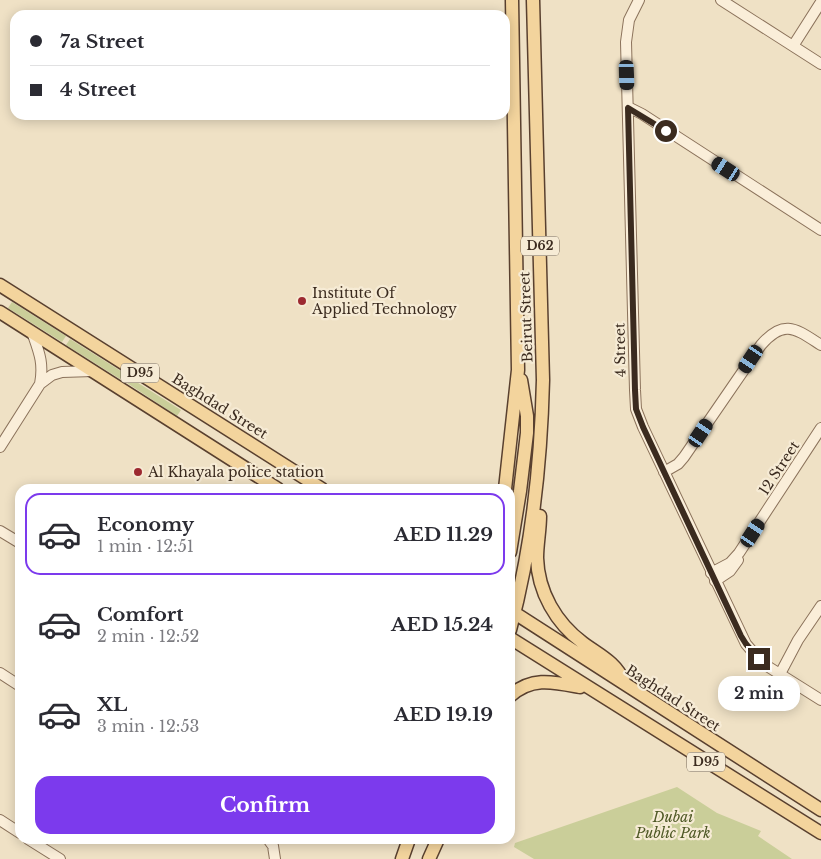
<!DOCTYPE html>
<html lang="en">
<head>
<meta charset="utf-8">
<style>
  body { margin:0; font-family:"Libre Baskerville",serif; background:#f7f7f7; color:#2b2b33; height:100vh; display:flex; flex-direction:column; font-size:19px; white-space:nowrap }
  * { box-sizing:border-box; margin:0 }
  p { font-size:16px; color:#7c7c81 }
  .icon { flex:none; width:28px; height:28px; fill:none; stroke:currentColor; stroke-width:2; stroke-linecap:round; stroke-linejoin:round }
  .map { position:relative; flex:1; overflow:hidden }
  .side { position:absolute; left:15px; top:484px; width:500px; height:360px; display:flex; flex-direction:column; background:#fff; border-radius:15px; box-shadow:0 2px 12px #0003 }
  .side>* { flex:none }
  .banner { position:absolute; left:10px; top:10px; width:500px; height:110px; border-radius:15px; box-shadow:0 2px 12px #0003; display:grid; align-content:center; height:110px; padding:0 20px; background:#fff }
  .end { position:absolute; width:22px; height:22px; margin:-11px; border:6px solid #3b2b1f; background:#fff; box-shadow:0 0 0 2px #fff }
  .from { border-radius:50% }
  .bubble { position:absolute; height:35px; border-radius:15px; background:#fff; box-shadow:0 2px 12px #0003; font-size:16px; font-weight:700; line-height:35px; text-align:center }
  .car { position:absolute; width:15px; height:30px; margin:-15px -8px; border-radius:6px; box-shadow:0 0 4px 1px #0007; background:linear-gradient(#222 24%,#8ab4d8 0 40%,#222 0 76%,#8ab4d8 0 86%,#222 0) }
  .banner b { display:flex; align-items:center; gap:18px; height:48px; font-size:19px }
  .banner b+b { border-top:1px solid #e1e1e2 }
  .banner i { width:12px; height:12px; background:#2b2b33 }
  ul { padding:9px 0 0; list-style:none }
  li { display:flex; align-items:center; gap:15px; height:82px; margin:0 10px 8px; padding:0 10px; border:2px solid transparent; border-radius:15px }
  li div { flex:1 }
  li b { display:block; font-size:19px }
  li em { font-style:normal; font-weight:700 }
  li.current { border-color:#7c3aed }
  li>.icon { width:45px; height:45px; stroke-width:1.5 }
  .action { display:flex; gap:10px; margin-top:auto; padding:10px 20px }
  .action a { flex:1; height:58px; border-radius:15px; background:#7c3aed; color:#fff; font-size:20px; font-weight:700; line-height:58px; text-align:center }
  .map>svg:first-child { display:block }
  .green { fill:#cace99 }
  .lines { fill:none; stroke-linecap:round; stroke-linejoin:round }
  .minor-casing { stroke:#8b725b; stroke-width:12 }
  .major-casing { stroke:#59402f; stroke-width:15 }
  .minor { stroke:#faeed9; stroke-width:10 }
  .major { stroke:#f3d49d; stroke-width:12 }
  .route { stroke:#3b2b1f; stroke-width:6 }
  .poi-dot { fill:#9c2930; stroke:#f6ebd5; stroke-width:2 }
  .labels { text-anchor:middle; stroke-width:4.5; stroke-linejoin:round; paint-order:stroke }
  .shield { fill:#f6ebd5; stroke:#736556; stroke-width:1 }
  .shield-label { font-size:12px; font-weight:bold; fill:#3b2b1f }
  .poi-label { font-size:14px; fill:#3b2b1f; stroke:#f6ebd5; text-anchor:start }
  .street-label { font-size:14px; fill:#3b2b1f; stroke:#f6ebd5 }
  .park-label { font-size:14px; font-style:italic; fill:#4e5825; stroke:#f6ebd5 }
</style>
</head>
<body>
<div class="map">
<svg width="821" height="859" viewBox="0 0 821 859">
  <rect width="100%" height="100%" fill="#efe1c5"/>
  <path class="green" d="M12 302 66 336 62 342 8 308Z
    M70 339 124 373 120 379 66 345Z
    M127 376 181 410 177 416 124 381Z
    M677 787 717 813 761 831 758 836 792 859H534L514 847 515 843Z"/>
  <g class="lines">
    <g class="minor-casing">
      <path id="minor" d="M639 0 629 20 626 42 635 390 636 409 643 427 746 644 759 659 767 666 821 700
        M721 0 821 64
        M793 46 821 2
        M628 107 642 114 821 230
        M32 332C39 352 44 363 40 384
        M0 447 40 384 52 375 62 372 93 371
        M664 472 678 464 684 457 761 345C784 318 796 329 821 345
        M0 531 20 543
        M711 573 730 563 739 553 821 428
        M715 581 730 571 738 560
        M0 673 20 686
        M780 674 798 640 821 606
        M0 820 20 833
        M28 839 60 859
        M268 839 273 846 275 859"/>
    </g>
    <g class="major-casing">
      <path id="major" d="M0 285 322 489
        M0 312 278 489
        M505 489 518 370 512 0
        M540 516C540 530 537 544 537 558 538 592 556 623 583 643 599 655 616 662 624 682
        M510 552 520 491 527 433V416L521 380
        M510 610 821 810
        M510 630C532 548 541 464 543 380L533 0
        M510 638 821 833
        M510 696C532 676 554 682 580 687
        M402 859 409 839
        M429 859 438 839"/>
    </g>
    <use href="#minor" class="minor"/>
    <use href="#major" class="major"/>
  </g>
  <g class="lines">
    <path class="route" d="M666 131 628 108 635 390 636 409 643 427 741 636 746 644 759 659"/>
  </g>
  <g class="poi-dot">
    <circle cx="302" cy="301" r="5"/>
    <circle cx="138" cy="472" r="5"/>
  </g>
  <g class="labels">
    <g class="shield">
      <rect x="521" y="236.5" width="38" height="19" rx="4"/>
      <rect x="121" y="363.5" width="38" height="19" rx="4"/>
      <rect x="687" y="752.5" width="38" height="19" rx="4"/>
    </g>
    <g class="shield-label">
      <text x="540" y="250">D62</text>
      <text x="140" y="377">D95</text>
      <text x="706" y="766">D95</text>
    </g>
    <g class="poi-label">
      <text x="312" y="298">Institute Of<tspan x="312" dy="16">Applied Technology</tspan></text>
      <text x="148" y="477">Al Khayala police station</text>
    </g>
    <g class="street-label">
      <text transform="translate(526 317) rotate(-92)" y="5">Beirut Street</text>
      <text transform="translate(620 350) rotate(-91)" y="5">4 Street</text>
      <text transform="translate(220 406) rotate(32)" y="5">Baghdad Street</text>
      <text transform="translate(779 468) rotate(-57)" y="5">12 Street</text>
      <text transform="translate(673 698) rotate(33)" y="5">Baghdad Street</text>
    </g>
    <g class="park-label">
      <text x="673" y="822">Dubai<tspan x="673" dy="16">Public Park</tspan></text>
    </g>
  </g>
</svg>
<i class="end from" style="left:666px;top:131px"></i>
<i class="end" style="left:759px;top:659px"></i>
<div class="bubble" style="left:718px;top:676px;width:82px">2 min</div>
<i class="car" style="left:627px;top:75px;rotate:178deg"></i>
<i class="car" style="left:726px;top:169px;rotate:303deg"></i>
<i class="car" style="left:751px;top:359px;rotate:214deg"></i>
<i class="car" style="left:701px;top:433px;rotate:34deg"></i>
<i class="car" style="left:753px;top:533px;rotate:33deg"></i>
<div class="banner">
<b><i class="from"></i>7a Street</b>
<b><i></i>4 Street</b>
</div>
<section class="side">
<ul>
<li class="current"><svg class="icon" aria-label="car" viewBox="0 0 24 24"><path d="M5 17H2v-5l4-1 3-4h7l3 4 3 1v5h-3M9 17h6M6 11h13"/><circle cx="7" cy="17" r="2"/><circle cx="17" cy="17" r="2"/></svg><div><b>Economy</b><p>1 min · 12:51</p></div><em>AED 11.29</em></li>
<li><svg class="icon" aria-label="car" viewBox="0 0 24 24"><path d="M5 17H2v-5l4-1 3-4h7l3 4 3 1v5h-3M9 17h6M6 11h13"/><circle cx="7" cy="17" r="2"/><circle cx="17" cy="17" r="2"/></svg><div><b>Comfort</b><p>2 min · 12:52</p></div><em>AED 15.24</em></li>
<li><svg class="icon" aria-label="car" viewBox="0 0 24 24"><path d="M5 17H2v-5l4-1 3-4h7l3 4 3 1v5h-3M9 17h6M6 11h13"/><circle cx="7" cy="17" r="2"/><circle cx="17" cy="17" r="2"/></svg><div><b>XL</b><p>3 min · 12:53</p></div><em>AED 19.19</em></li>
</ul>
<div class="action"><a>Confirm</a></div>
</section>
</div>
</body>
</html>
